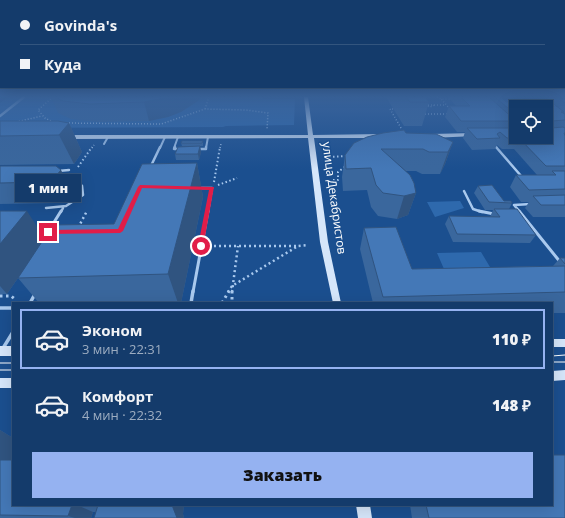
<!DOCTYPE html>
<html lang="ru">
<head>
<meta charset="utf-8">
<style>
  body { margin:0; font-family:"Open Sans",sans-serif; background:#214673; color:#f1f3f6; height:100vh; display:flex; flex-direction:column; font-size:15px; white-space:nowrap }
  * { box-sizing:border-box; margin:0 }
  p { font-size:13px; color:#9dadc1 }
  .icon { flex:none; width:22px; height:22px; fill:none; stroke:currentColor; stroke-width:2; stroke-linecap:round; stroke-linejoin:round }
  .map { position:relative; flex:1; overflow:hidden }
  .sheet { position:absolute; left:12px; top:302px; width:541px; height:204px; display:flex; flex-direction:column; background:#143b6b; border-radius:0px; box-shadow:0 4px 16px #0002,0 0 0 1px #33557e }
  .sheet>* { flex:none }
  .top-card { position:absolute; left:0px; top:0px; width:565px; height:88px; box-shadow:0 4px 16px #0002,0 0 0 1px #33557e; display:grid; align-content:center; height:88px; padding:0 20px; background:#143b6b }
  .buttons { position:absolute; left:509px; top:100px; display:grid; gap:8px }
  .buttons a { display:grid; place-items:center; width:44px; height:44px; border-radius:0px; background:#143b6b; box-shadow:0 4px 16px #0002,0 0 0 1px #33557e; font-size:20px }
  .end { position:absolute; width:18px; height:18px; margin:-9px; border:5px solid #e11d48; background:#fff; box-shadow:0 0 0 2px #fff }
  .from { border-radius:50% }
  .bubble { position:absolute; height:28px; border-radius:0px; background:#143b6b; box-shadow:0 4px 16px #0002,0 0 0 1px #33557e; font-size:13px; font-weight:800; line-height:28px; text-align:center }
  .top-card b { display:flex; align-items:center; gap:14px; height:38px; font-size:15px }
  .top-card b+b { border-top:1px solid #33557e }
  .top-card i { width:10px; height:10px; background:#f1f3f6 }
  ul { padding:7px 0 0; list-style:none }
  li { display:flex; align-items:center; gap:12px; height:60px; margin:0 8px 6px; padding:0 12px; border:2px solid transparent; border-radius:0px }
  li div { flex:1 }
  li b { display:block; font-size:15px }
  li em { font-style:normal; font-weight:800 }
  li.on { border-color:#95b2f1 }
  li>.icon { width:36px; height:36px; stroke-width:1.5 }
  .action { display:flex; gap:8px; margin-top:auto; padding:8px 20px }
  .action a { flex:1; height:46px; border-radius:0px; background:#95b2f1; color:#111; font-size:16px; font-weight:800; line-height:46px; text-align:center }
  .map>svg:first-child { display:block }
  .green { fill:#2e69ad }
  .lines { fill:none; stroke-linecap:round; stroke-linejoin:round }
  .path-far3 { stroke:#a9c9ee; stroke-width:1.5; stroke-dasharray:1 2; stroke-linecap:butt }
  .path-far2 { stroke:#a9c9ee; stroke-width:2; stroke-dasharray:1.5 2.5; stroke-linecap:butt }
  .path-far1 { stroke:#a9c9ee; stroke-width:2.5; stroke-dasharray:2 3; stroke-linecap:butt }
  .path { stroke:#a9c9ee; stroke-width:3; stroke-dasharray:2.5 3.5; stroke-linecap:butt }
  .lane-far3 { stroke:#a9c9ee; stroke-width:2 }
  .lane-far2 { stroke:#a9c9ee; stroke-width:2.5 }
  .lane-far1 { stroke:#a9c9ee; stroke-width:3 }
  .lane { stroke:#a9c9ee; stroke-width:3.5 }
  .street { stroke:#a9c9ee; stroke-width:2.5 }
  .secondary { fill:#d6e6fa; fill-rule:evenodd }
  .tram { stroke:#fff; stroke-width:1 }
  .wall { fill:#3a679d; fill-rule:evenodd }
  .shaded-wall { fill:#305480 }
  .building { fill:#4478b7; stroke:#305480 }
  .route { fill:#e11d48 }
  .labels { text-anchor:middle; stroke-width:3; stroke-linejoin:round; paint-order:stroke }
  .street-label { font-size:12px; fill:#fff; stroke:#1b4f8f }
</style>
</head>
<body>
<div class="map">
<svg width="565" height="518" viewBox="0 0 565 518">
  <rect width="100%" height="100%" fill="#1b4f8f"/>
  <path class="green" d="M9 97H262L263 99H295L294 125 226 126 223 127 0 128V103Z
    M460 201 464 208 435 217 427 202Z
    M481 252 490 267 444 269 437 253Z"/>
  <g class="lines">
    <path class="path-far3" d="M53 97 38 110 45 118 53 122
      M437 97 441 99
      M425 105H446
      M425 105 430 107 435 105
      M205 109 209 97
      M393 109H390L401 128
      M450 109 441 99H453
      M422 114H449
      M16 122 42 116
      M66 123 161 124 205 109 246 110 268 113 267 129
      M92 148 94 145
      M220 148 221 144"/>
    <path class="path-far2" d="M329 157 347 156
      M78 167 92 147
      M333 180H338V172L346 166
      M214 182 220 147
      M218 185 237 178"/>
    <path class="path-far1" d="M81 226H79L87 211
      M209 246H298
      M228 292 232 286 298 246 308 245
      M232 292 238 246"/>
    <path class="path" d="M232 291V303
      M0 296H11L16 300
      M222 303 229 291"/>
    <path class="lane-far3" d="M104 144 108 137
      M494 145 497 148
      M160 148 165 137
      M174 148 178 137
      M206 148 208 137"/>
    <path class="lane-far2" d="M175 147 174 149H181
      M496 147 522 177
      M197 149H206V147
      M150 168 160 147
      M58 171 69 170
      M199 188H212L208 212
      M464 191 473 209 482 212
      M514 205 520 212
      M514 205 531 204
      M46 208 66 206 83 195 82 186 78 182H64
      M61 212 63 208"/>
    <path class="lane-far1" d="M479 211 494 214
      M519 211 565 268
      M38 232H52
      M48 232 61 211
      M193 292 208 211"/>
    <path class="lane" d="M30 303 35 294
      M191 303 193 291
      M0 308H13
      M0 353 13 332"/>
    <path class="street" d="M0 116 24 97"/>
    <path class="secondary" d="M304 97H308L313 135 381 134 384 136 381 138H314L328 242 341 303H333L320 242 308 138 65 139 62 137 65 135H308Z
      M473 133 476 135 475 136 431 138 428 136 431 134Z
      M552 339H565V347H552Z
      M0 346H13V356H0Z
      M565 370V380L552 381V371Z
      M0 378H13V388H0Z
      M356 505H370L372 518H358Z"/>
    <path class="tram" d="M552 356 565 355
      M552 362H565
      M0 363H13
      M0 370H13"/>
  </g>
  <path class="wall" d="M51 97H201L198 101 181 112 168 117 149 121 97 122 71 119 58 113Z
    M386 97H425L429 102 422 126H404Z
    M448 97H501L506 102 553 103 545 97H565V217H533L525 208 529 202H521L510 187 516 175H537L514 149H502L497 145 495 149 472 150 463 138 465 132H457L445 117 449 106H456ZM516 107 546 137H516Z
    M0 121 69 123 82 152 74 164 0 165Z
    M406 133 453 142 445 164 440 174H422L416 171H405L416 193 408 215 397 219 378 216 371 207 367 190 343 191 342 177 345 155Z
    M203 141V146H200L201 152 199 160H176L175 154 200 146H182L181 143Z
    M197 163 203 197 181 303H39L18 278 7 294H0V211L44 238 114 224Z
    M0 166 72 191 67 198 57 203 0 204Z
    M478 186 504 201 512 203 509 209 536 235 530 243 453 242 445 224 449 216 490 217 493 210H485L474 193Z
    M364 228 412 269 553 266 560 258H565V313H552V303H373L360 249Z
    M0 430 13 438V505H184L183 514 184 518H94L96 512H93L91 518H0Z
    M410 505H552L565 518H412Z"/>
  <path class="shaded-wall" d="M168 97H201L198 101 181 112 168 117 149 121 144 102Z
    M69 123 82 152 74 164 59 135Z
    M453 142 445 164 440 174 448 152Z
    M200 146 201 152 199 160 198 154Z
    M197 163 203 197 181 303H178L168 274Z
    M61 170 72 191 67 198 57 203 45 182Z
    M416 193 408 215 397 219 404 196Z
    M27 211 45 239 7 294 0 286V244Z
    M0 430 13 438V466L0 468Z
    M72 505H77L93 512 91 518H75L68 516Z
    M172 505H184L183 514 184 518H177Z"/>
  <path class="building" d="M55 97H168L164 98 144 102 90 104 63 101Z
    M406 97H425L429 102H410Z
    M461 97H489L516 121H461L449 106H470Z
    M495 97H501L506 102 550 101 564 112H561L565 114V120L552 121 551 122 552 128 563 127 565 128V133H564L565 136V166H546L519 138H507L500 132 497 134 500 138 477 139 467 128H516V137H535L536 139H540V137H546V107H516V115Z
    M562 97H565V103L559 99H565Z
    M0 121H58L69 123 59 135 0 136Z
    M404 130 406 133 436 134 453 142 448 152H429L423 149H381L410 175 414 183 416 193 404 196 383 193 376 185 371 168 346 169 345 155 354 143 367 137 383 133Z
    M182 141H203L202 143H181Z
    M200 146 198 154H175L178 147Z
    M197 163 168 274 18 278 53 225 114 224 142 164Z
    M0 166H56L61 170 55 177 45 182 0 183Z
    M552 171H565V189L529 190 516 175H556Z
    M492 185 504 201H511L512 203 489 202 478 186Z
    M565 195V205H541L533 196Z
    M494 209H517L536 235 457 234 449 216 500 217Z
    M0 211H27L0 244Z
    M396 227 412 269 565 266V292L383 297 364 228Z
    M560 258H565V264Z
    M552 455H565V518H429L426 505H552Z
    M0 460H13V505H72L68 516 0 515Z
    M98 505H172L177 518H94Z"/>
  <linearGradient id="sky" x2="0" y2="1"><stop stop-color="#0f2b4f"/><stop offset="0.57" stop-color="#39639b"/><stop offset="1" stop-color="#39639b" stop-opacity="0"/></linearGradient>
  <rect width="565" height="169" fill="url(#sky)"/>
  <path class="route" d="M140 185 214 187 203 248H199L198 246 209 190 142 188 123 231 120 233 48 234 45 232 48 230 118 229 138 187Z"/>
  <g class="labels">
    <g class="street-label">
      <text transform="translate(334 198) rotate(82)" y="4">улица Декабристов</text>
    </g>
  </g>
</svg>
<div class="buttons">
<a><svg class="icon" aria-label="locate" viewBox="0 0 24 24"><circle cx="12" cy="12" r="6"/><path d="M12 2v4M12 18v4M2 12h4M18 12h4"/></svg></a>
</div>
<i class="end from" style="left:201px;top:246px"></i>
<i class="end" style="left:48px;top:232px"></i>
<div class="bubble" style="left:15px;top:174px;width:66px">1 мин</div>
<div class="top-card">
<b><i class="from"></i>Govinda's</b>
<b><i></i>Куда</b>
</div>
<section class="sheet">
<ul>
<li class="on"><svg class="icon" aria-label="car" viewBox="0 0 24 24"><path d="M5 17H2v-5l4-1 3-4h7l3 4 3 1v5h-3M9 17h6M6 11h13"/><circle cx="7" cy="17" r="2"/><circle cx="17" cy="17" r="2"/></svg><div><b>Эконом</b><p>3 мин · 22:31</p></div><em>110 ₽</em></li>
<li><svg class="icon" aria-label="car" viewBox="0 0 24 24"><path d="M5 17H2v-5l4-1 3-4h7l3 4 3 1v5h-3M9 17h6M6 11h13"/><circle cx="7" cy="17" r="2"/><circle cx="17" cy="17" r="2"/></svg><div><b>Комфорт</b><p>4 мин · 22:32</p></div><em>148 ₽</em></li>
</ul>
<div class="action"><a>Заказать</a></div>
</section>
</div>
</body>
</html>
